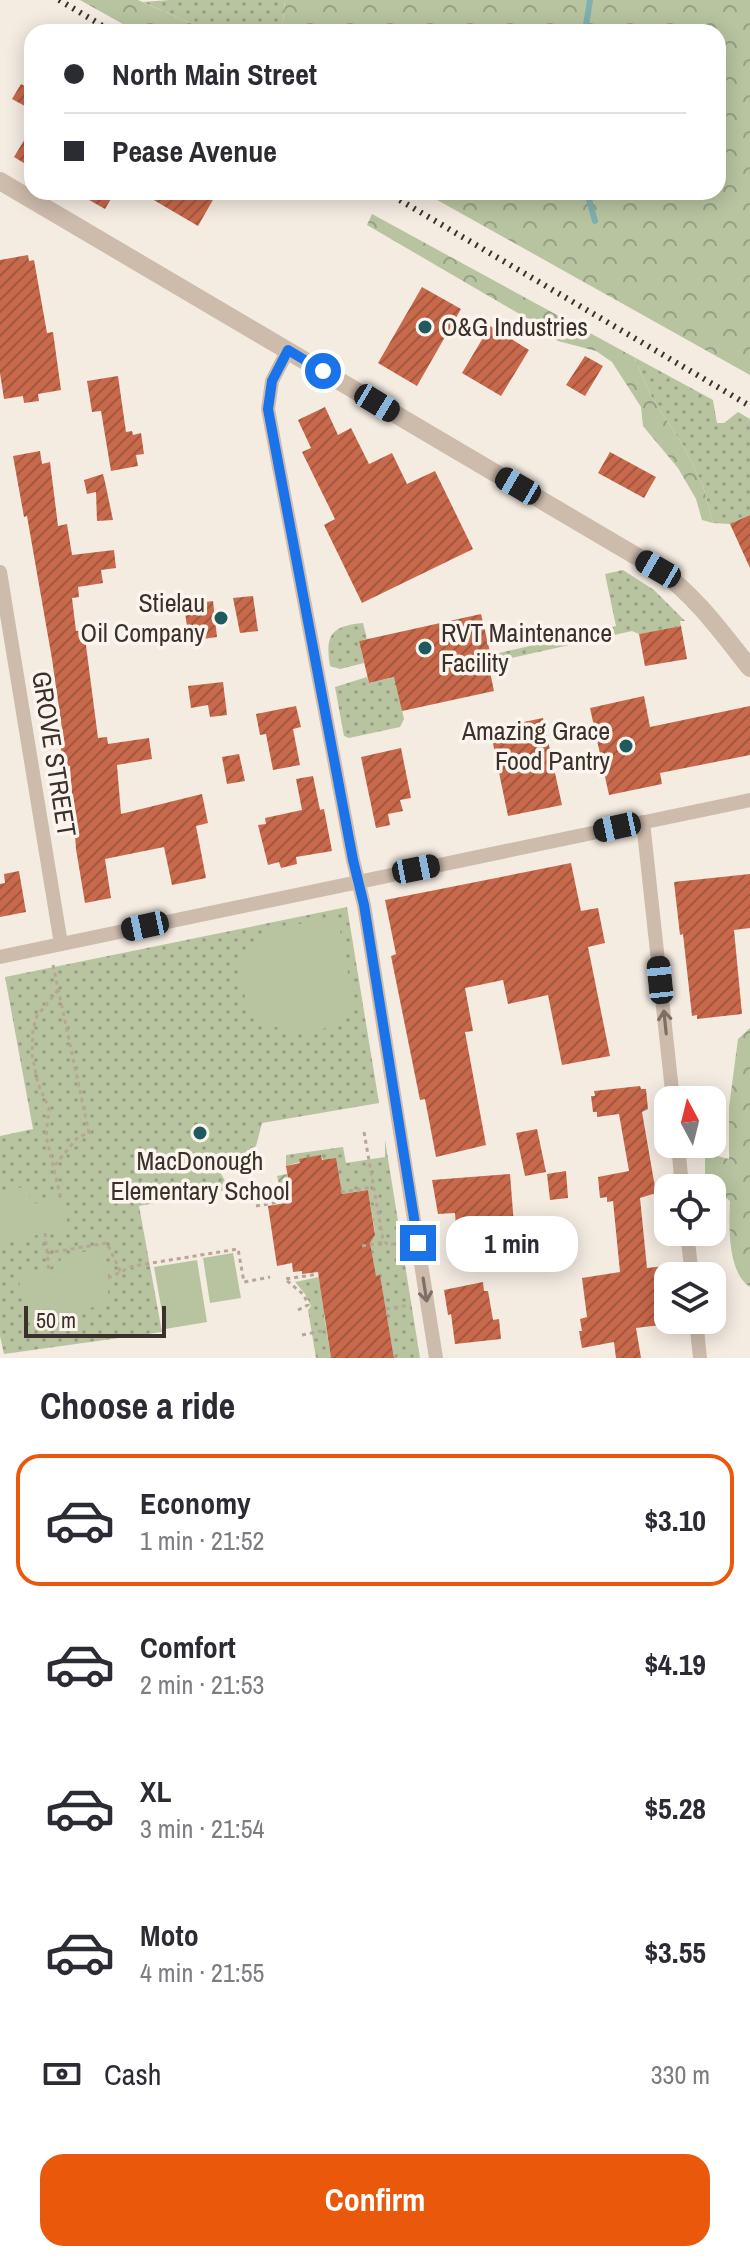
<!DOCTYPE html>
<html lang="en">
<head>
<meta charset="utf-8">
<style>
  body { margin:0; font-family:"Archivo Narrow",sans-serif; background:#f7f7f7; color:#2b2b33; height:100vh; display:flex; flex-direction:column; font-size:30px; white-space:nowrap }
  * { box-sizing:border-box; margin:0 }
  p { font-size:26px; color:#7c7c81 }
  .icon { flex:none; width:44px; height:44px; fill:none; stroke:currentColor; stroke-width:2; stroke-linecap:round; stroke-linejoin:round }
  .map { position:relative; height:1358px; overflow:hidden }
  .panel { display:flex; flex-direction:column; background:#fff; flex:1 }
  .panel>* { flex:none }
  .guide { position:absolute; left:24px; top:24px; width:702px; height:176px; border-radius:24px; box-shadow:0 4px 20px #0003; display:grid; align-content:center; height:176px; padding:0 40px; background:#fff }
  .needle { width:52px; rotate:353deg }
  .fabs { position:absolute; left:654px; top:1086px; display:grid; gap:16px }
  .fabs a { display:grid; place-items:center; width:72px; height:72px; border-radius:16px; background:#fff; box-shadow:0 4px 20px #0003; font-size:40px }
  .scale { position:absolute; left:24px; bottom:20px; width:142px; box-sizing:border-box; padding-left:8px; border:4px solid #3b302b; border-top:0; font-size:22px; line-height:28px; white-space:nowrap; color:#3b302b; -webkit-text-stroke:6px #fbf5ee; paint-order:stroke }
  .end { position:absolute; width:36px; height:36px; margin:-18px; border:10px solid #1a73e8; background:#fff; box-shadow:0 0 0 4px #fff }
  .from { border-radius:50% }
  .bubble { position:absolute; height:56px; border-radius:24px; background:#fff; box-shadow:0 4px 20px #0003; font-size:26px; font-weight:700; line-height:56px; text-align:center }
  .car { position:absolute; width:24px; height:48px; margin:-24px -12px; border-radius:10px; box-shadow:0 0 6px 2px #0007; background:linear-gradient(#222 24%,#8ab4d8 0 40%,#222 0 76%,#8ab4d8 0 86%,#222 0) }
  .guide b { display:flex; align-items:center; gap:28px; height:76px; font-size:30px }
  .guide b+b { border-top:2px solid #e1e1e2 }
  .guide i { width:20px; height:20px; background:#2b2b33 }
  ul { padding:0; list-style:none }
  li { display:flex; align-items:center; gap:24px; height:132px; margin:0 16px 12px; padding:0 24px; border:4px solid transparent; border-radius:24px }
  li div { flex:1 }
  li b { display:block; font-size:30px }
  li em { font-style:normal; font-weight:700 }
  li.current { border-color:#ea580c }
  li>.icon { width:72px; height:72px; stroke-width:1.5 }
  h2 { padding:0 40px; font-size:36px; line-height:96px }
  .pay { display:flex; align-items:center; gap:20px; height:88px; padding:0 40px; font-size:30px }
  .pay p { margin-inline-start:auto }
  .cta { display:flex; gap:16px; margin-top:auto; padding:16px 40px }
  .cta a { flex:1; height:92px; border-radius:24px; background:#ea580c; color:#fff; font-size:32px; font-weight:700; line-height:92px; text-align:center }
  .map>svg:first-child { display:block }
  .grass { fill:url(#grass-dots) }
  .forest { fill:url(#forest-crowns) }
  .park { fill:#b8c4a0 }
  .garden { fill:url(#garden-furrows) }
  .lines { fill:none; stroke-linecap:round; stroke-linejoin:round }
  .stream { stroke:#7fb0b2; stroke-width:6 }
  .building { fill:url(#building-hatch) }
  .path { stroke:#b9a596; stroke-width:3; stroke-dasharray:4 4; stroke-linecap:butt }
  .minor { stroke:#cdbbac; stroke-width:14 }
  .tertiary { stroke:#cdbbac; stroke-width:18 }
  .rail { stroke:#3b302b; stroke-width:6; stroke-dasharray:2 6; stroke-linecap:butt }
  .oneway { stroke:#7d6f65 }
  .route { stroke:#1a73e8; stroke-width:10 }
  .poi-dot { fill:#1f5a5e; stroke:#fbf5ee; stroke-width:3 }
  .labels { text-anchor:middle; stroke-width:7; stroke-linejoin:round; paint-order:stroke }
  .poi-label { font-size:26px; fill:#3b302b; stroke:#fbf5ee; text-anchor:start }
  .street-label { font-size:26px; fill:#3b302b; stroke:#fbf5ee }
</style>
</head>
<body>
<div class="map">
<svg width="750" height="1358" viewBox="0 0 750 1358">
  <defs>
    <pattern id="grass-dots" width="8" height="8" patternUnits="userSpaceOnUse" patternTransform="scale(2)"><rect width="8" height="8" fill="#b8c4a0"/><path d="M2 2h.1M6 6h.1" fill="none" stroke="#97a083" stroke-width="1.8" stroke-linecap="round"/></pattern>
    <pattern id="forest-crowns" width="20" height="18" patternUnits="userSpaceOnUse" patternTransform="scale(2)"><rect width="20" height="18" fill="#b8c4a0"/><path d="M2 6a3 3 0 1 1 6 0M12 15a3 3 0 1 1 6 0" fill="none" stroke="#97a083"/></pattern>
    <pattern id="garden-furrows" width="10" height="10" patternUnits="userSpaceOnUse" patternTransform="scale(2)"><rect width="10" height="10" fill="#b8c4a0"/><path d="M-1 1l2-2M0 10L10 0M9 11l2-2" fill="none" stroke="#97a083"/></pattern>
    <pattern id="building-hatch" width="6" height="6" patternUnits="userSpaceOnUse" patternTransform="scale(2)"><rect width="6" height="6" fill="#c8694b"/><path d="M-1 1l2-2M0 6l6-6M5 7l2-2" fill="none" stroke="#a4573f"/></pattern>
  </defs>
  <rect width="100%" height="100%" fill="#f4ebe1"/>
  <path class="grass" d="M170 0H285L282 32H211L143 2Z
    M634 357 713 400 717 423H724L738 412 750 419V515L730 524 713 523 703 486 684 447 652 398Z
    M623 570 654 590 685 621H680L681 626 639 634 632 631 396 684 404 719 400 727 349 738 344 736 335 687 367 677 369 683 616 626 605 574Z
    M363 623 367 639 359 641 364 663 340 669 330 666C325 635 331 626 363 623Z
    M347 907 379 1103 262 1123 256 1146 221 1174 230 1189 139 1206 162 1332 4 1354 0 1336V1136L33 1129 5 977Z
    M385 1140 420 1358H394L380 1276H376L362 1250 375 1232 368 1190 342 1194 321 1156 286 1166V1155L343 1147 346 1163 385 1157Z
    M319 1277 326 1314 324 1315 331 1358H316L308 1310 311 1306 305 1294 295 1282Z"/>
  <path class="forest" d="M80 0H138L211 32H137Z
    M285 0H750V375L423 192H718V32H282Z
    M372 214 634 357 652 398 684 447 703 486 713 523 702 520 696 499 678 468 643 426 641 407 612 362 596 351 558 341 528 319 367 225Z
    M750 1028V1287C727 1272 729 1225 730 1201L705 1181V1153L729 1159V1107L738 1039Z"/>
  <path class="park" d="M329 917 340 930 354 1007 322 1030 290 1033 265 1022 247 1003 240 976 245 949 270 931Z
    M28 1186 31 1204 65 1199 67 1221 61 1231 2 1241 0 1192Z
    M102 1249 109 1280 107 1305 56 1313 54 1308 25 1312 18 1276 52 1270 65 1255Z
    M233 1253 241 1298 210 1303 203 1258Z
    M197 1260 207 1322 165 1329 154 1267Z"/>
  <path class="garden" d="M287 1174 291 1198 264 1202 262 1192 271 1190V1185L279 1184 277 1176Z"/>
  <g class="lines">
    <path class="stream" d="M585 32 590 0
      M587 192 595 221"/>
  </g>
  <path class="building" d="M21 84 32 90V110L12 99Z
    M32 127V168L14 157Z
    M75 192H115L105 209Z
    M140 192H204L214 198 198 226Z
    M28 255 29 261 34 260 47 333 53 332 61 390 38 394 39 401 24 403 23 396 4 399 0 373V260Z
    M422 287 461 309 417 386 378 363Z
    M490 326 529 350 501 396 462 373Z
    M585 356 603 366 585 396 566 385Z
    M118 376 126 432 132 431 133 435 141 433 144 454 136 455 138 466 111 471 101 411 92 412 87 381Z
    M325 407 338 435 351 428 369 464 392 453 407 484 435 471 473 549 362 603 324 525 335 519 302 452 311 448 298 420Z
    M40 451 42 464 50 462 58 526 67 524 72 555 114 550 116 568 101 570 103 583 78 587 79 597 72 598 76 631 84 630 98 738 107 737 108 744 149 738 152 759 117 765 121 814 202 794 208 823 196 826 206 878 172 885 164 847 105 859 111 898 85 903 76 849 70 766 64 767 60 744 64 743 52 659 27 516 24 517 13 456Z
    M610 452 656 477 644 498 598 473Z
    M103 474 105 482 113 520 97 521 96 492 87 494 84 480Z
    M750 515V568L730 524Z
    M253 596 258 631 240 633 233 598Z
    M213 601 217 637 189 641 184 605Z
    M481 614 491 656 487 657 494 691 402 711 394 677 369 683 359 641Z
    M681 626 687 659 645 666 639 634Z
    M223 682 227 715 210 717 208 705 191 708 188 686Z
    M644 696 650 727 750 706V755L660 773 662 784 609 795 590 708Z
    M296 706 301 727 293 729 300 765 273 770 266 734 260 735 256 714Z
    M543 718 562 805 508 816 490 729Z
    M401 748 411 798 400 800 403 811 388 814 390 825 376 828 361 757Z
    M239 754 245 781 227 784 222 757Z
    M313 776 320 810 324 809 332 851 296 857 297 864 281 868 279 862 268 865 258 825 266 824 265 818 302 810 296 779Z
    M571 863 581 911 598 908 605 943 588 947 610 1056 562 1065 548 995 508 1004 503 980 465 988 473 1031 465 1032 486 1145 436 1157 425 1099 420 1100 391 956 396 954 385 900Z
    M19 871 26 912 0 917V884L5 883 4 874Z
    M750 874V928L734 930 742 1014 697 1019V1015L692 1016 683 934 680 935 674 882Z
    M640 1086 641 1089H646L648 1109 642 1112 656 1193 640 1198 647 1268 665 1266 668 1324 636 1328 641 1358H616L614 1342 582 1348 579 1331H582L580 1319 587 1317 582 1278 620 1272 613 1201 607 1202V1197L600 1198 598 1177 629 1171 619 1114 597 1117V1112H593L591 1096H595L594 1091Z
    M537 1129 546 1172 525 1176 516 1133Z
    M321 1155 322 1160 336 1158 342 1194 368 1190 375 1235 370 1243 376 1276 380 1275 394 1358H331L318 1272 302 1274V1271L293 1272 292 1263 277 1266 268 1206 292 1202 286 1166 300 1163 299 1159Z
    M566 1171 568 1198 550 1200 547 1174Z
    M510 1174 514 1225 480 1228 481 1252 458 1253 455 1213 438 1214 432 1180Z
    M483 1282 484 1291H488L493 1320 499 1319 501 1339 455 1344 451 1314 448 1315 444 1290Z"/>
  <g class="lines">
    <path class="path" d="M53 965 89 1133 78 1137 55 1165
      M58 990 37 1016 33 1029 32 1054 38 1084 49 1108 46 1136 61 1199
      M364 1132 383 1240 388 1245 400 1243
      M341 1192 373 1187
      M256 1206 291 1200
      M45 1233 49 1271
      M362 1246 385 1242
      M47 1253 107 1243 121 1273
      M108 1278 133 1266 238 1249 244 1282 270 1277
      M386 1309 410 1305
      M298 1310 308 1305 304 1295 285 1279 319 1274
      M302 1335 326 1330"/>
    <path class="minor" d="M288 350 272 381 268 409 353 860 364 905 436 1358
      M0 572 61 944
      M643 822 673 1100
      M0 957 750 800
      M678 1144 682 1188
      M687 1232 692 1276
      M696 1320 700 1358"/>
    <path class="tertiary" d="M0 181 658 569C696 596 722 633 750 668"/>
    <path class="rail" d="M59 0 113 32
      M386 192 750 406"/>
  </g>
  <defs><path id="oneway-shaft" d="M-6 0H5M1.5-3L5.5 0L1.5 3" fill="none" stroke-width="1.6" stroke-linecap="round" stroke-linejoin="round" transform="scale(2)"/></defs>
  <g class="oneway">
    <use href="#oneway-shaft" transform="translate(665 1022) rotate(-96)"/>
    <use href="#oneway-shaft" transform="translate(425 1290) rotate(81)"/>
  </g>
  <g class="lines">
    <path class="route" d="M323 371 288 350 272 381 268 409 353 860 364 905 418 1243"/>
  </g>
  <g class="poi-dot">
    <circle cx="425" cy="327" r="8"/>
    <circle cx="221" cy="618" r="8"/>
    <circle cx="425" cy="648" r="8"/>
    <circle cx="626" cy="746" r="8"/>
    <circle cx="200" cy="1133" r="8"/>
  </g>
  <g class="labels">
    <g class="poi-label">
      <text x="441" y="336">O&amp;G Industries</text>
      <text x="205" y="612" text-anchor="end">Stielau<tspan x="205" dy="30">Oil Company</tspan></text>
      <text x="441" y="642">RVT Maintenance<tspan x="441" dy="30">Facility</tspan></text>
      <text x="610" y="740" text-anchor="end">Amazing Grace<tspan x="610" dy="30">Food Pantry</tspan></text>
      <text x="200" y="1170" text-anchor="middle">MacDonough<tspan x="200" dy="30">Elementary School</tspan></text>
    </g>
    <g class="street-label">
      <text transform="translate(54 754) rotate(81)" y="9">GROVE STREET</text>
    </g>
  </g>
</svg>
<div class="fabs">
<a><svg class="needle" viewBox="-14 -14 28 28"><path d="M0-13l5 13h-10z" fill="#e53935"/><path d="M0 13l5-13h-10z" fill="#7c7c81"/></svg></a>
<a><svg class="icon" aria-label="locate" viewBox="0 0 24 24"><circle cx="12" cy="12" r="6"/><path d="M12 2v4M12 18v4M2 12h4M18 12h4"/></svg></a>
<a><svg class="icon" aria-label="layers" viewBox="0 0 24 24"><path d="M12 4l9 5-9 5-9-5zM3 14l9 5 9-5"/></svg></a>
</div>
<div class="scale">50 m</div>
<i class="end from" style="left:323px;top:371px"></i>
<i class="end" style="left:418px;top:1243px"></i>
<div class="bubble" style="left:446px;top:1216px;width:132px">1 min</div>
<i class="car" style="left:377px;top:403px;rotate:121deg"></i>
<i class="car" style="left:518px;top:486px;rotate:300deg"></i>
<i class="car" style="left:658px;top:569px;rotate:300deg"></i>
<i class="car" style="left:617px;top:827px;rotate:258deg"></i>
<i class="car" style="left:416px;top:869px;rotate:79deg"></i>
<i class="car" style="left:145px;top:926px;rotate:258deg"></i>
<i class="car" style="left:660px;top:980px;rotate:354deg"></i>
<div class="guide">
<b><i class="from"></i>North Main Street</b>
<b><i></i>Pease Avenue</b>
</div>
</div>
<section class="panel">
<h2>Choose a ride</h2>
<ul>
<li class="current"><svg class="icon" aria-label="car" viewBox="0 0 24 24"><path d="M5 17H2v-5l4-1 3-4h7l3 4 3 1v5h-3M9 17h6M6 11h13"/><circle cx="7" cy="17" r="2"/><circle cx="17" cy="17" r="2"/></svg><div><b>Economy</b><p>1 min · 21:52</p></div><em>$3.10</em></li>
<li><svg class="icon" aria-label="car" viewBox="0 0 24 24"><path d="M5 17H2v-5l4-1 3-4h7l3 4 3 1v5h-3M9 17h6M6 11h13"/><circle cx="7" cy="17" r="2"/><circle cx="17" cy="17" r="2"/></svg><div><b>Comfort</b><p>2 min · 21:53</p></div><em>$4.19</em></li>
<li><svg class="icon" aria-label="car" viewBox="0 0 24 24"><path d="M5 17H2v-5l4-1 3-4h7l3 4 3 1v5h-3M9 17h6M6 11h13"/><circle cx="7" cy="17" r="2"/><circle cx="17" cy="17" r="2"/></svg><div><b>XL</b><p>3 min · 21:54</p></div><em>$5.28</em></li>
<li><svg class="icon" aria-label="car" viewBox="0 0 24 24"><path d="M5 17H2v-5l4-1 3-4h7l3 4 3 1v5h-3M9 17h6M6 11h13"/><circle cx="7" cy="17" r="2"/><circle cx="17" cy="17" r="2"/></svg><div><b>Moto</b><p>4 min · 21:55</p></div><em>$3.55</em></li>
</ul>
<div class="pay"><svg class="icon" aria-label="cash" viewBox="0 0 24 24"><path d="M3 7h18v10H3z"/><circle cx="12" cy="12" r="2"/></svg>Cash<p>330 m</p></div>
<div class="cta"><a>Confirm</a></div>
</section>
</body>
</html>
